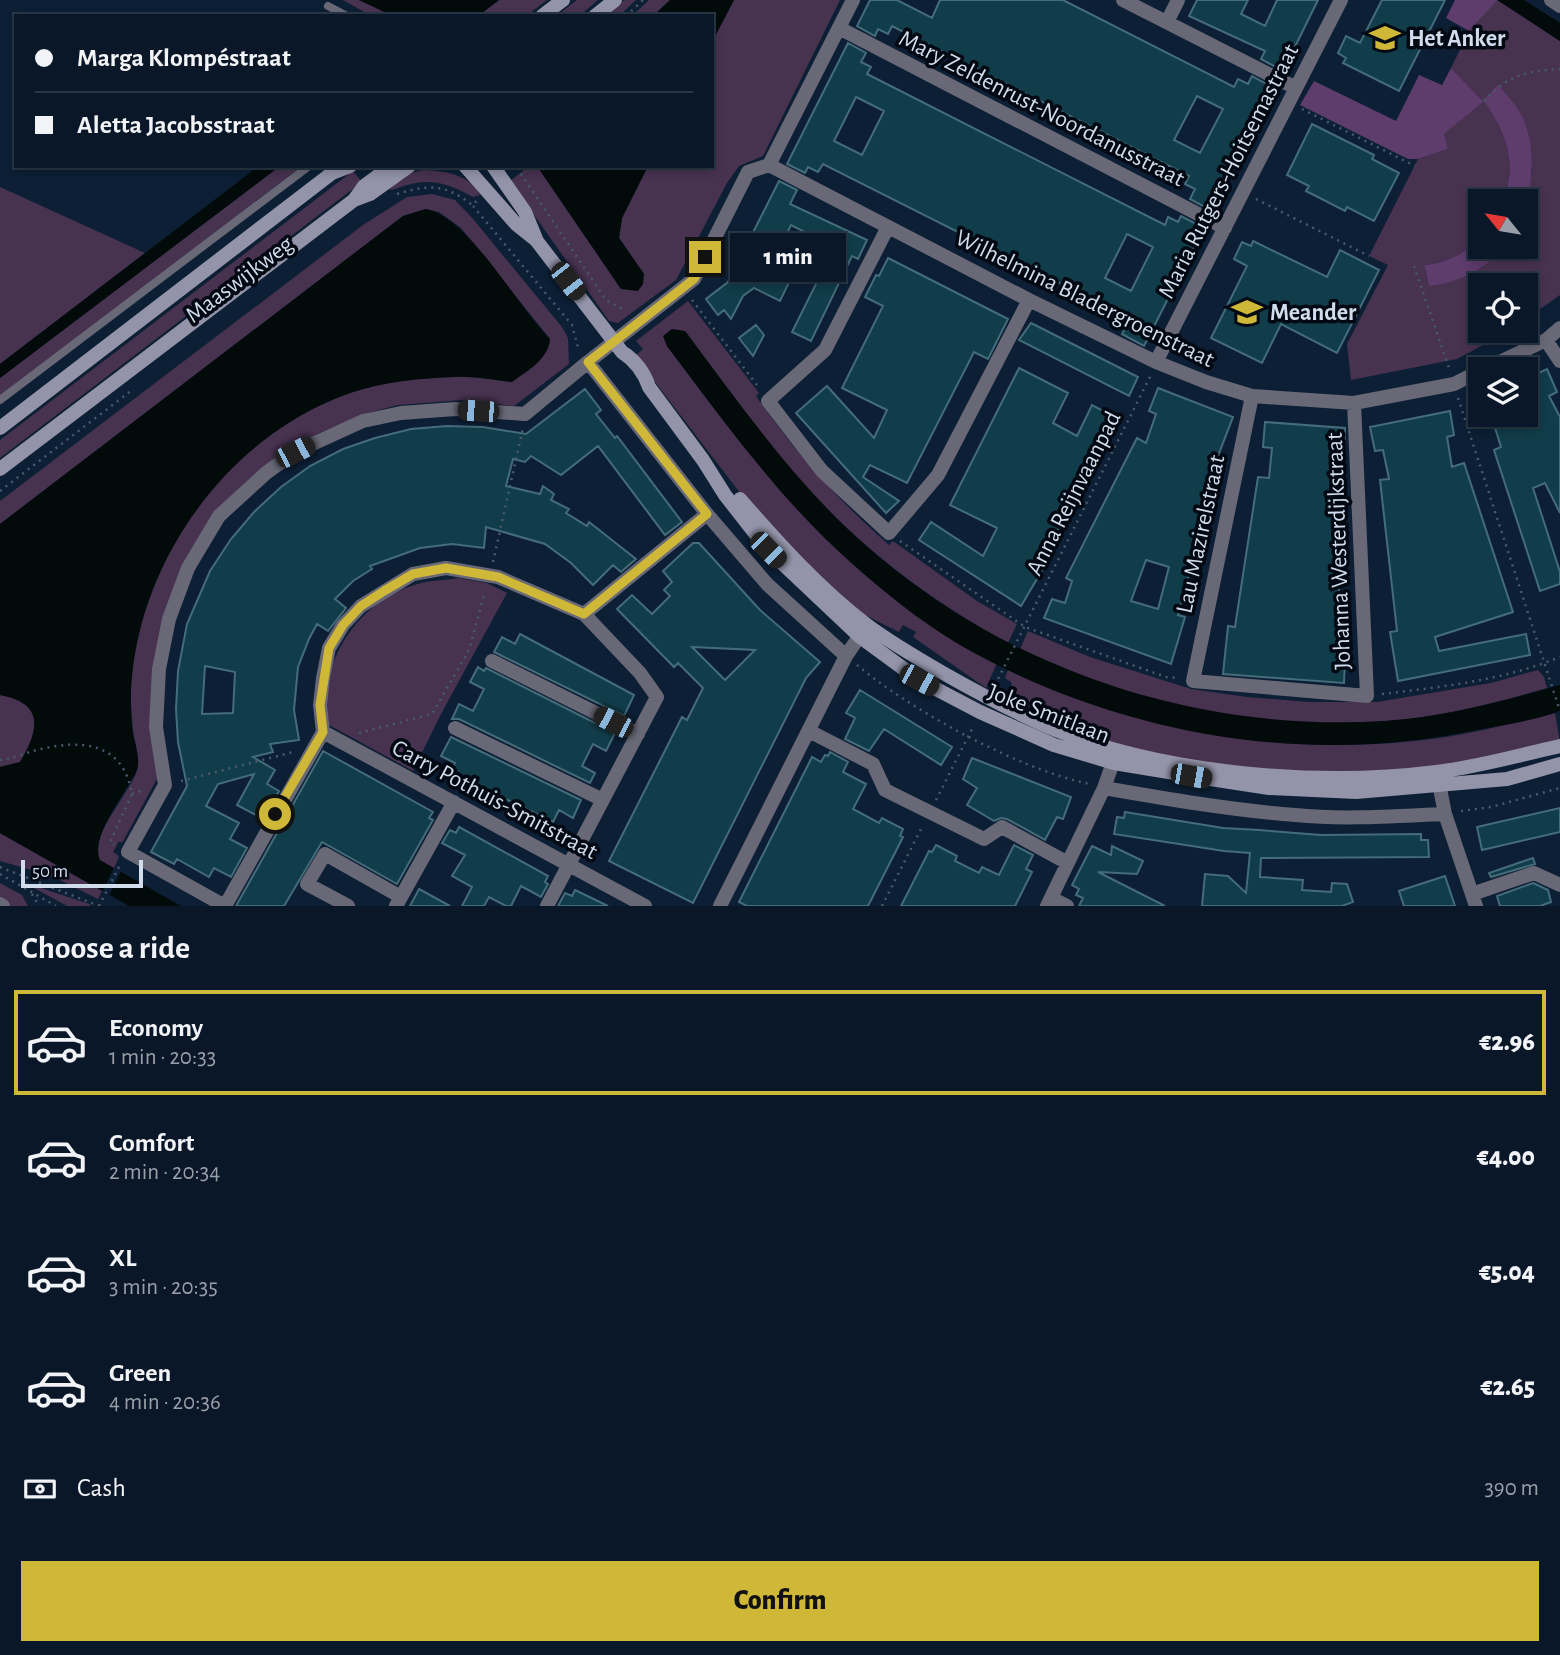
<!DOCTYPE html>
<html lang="en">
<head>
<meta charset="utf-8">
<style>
  body { margin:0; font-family:"Alegreya Sans",sans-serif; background:#172434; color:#f1f3f6; height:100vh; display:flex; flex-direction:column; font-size:26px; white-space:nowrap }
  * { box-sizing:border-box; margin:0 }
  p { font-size:23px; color:#999fa8 }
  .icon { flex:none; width:38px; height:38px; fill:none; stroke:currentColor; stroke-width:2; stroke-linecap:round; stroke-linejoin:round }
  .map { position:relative; height:906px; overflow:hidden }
  .drawer { display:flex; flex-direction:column; background:#091728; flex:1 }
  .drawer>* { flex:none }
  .guide { position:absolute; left:14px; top:14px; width:700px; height:154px; border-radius:0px; box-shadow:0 4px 10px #0003,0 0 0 2px #293645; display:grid; align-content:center; height:154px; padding:0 21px; background:#091728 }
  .needle { width:46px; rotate:300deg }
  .controls { position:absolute; left:1468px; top:189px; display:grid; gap:14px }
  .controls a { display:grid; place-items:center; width:70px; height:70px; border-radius:0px; background:#091728; box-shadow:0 4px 10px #0003,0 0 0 2px #293645; font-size:35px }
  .scale { position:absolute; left:21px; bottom:18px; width:122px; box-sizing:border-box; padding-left:7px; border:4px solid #d1ddec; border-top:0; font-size:19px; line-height:24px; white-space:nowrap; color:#d1ddec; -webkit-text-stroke:5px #030912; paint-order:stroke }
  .end { position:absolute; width:32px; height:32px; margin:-16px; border:9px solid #cfb837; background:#111; box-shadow:0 0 0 4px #111 }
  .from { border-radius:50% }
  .bubble { position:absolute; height:49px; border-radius:0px; background:#091728; box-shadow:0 4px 10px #0003,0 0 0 2px #293645; font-size:23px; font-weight:800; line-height:49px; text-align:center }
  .car { position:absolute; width:21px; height:42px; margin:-21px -10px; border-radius:9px; box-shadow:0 0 5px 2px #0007; background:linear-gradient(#222 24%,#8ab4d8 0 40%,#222 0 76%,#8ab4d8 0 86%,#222 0) }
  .guide b { display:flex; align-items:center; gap:24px; height:66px; font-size:26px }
  .guide b+b { border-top:2px solid #293645 }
  .guide i { width:18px; height:18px; background:#f1f3f6 }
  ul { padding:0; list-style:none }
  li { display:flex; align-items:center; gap:21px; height:105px; margin:0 14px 10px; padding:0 7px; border:4px solid transparent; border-radius:0px }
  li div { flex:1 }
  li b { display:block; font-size:26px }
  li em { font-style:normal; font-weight:800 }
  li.selected { border-color:#cfb837 }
  li>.icon { width:63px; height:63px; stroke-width:1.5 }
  h2 { padding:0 21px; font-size:32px; line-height:84px }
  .pay { display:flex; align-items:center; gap:18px; height:77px; padding:0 21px; font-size:26px }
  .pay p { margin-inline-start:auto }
  .cta { display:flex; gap:14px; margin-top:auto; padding:14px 21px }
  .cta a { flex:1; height:80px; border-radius:0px; background:#cfb837; color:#111; font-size:28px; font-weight:800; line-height:80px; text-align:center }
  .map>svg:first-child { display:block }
  .green { fill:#473250; fill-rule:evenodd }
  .forest { fill:#5e3c6c }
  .water { fill:#020b0a }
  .pier { fill:#0c1f35 }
  .building { fill:#113c49; stroke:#456c7a; stroke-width:2; fill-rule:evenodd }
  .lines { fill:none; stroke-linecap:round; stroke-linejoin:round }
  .path { stroke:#495a6d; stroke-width:2.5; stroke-dasharray:2 5; stroke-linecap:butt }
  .lane { stroke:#686876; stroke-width:8 }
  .street { stroke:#686876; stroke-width:14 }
  .secondary { stroke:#9393a9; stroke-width:14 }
  .route { stroke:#cfb837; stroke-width:9 }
  .labels { text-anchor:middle; stroke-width:7; stroke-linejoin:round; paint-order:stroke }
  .poi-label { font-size:24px; font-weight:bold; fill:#d1ddec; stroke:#030912; text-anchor:start }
  .street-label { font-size:24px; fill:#d1ddec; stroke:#030912 }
</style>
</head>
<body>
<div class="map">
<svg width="1560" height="906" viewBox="0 0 1560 906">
  <rect width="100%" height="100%" fill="#0c1f35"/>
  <path class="green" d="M343 0H359L393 16H371Z
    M499 0H547L526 16H478Z
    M577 0H598L579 16H556Z
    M624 0H636L619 16H607Z
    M649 0H670L653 16H632Z
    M734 0H840L763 156 739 166 727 183 676 280 618 323 609 321 510 181 524 170 523 166H537L621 289 644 274 619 238 622 218 648 166H712V42Z
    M1498 0 1560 41V295L1526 319V285H1480V331H1509L1457 359 1351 380 1347 344 1388 265 1369 256 1418 159 1448 149 1443 134 1483 101 1451 68 1469 31ZM1484 101 1532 170 1526 204V247H1503L1499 254 1429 286 1424 265C1446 263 1464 254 1480 240V201H1502C1519 164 1505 132 1484 101Z
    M280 166H302L0 396V378Z
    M424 170C444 171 470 174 480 195L473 197C442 180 426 177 392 190L389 189 406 174Z
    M353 171 362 182 0 458V440Z
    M0 187 145 253 0 364Z
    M432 194 455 200 473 219 562 327 568 338 569 364 514 406 463 400 398 405 364 414 319 433 271 462 229 500 162 623 158 777 122 843 119 841 113 852 119 856 114 869C110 866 103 864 100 860 83 842 136 787 138 766 139 754 134 741 133 729 131 712 130 693 132 676 143 553 232 434 350 393 382 382 420 378 454 377 473 376 493 380 512 382L550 339 461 228 439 212 426 209 403 216 0 524V501L363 225 407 197Z
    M688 301 759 393 756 396C795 452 838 500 889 545L893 541 977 601 1017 624 1008 643C935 603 867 553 810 491 765 441 725 385 685 331L667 346C746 452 821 553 933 626 954 640 974 653 997 663L986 688 913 637 916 632 903 625 899 632 861 613 774 533 737 489 635 356 643 349 636 341Z
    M459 578 487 583 507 593 441 714 413 771 329 725C327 710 325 691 329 676 341 631 375 595 421 583 433 580 447 580 459 578Z
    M1028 631 1090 657 1191 689 1247 697 1309 702H1377L1491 683 1538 670 1544 677 1547 688C1495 703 1441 717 1386 721 1297 729 1198 716 1113 687 1081 676 1051 662 1020 649Z
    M1008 670C1145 732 1291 759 1440 738 1479 732 1517 722 1555 713L1560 742 1506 756 1358 776 1216 767 1136 751 1069 729 1003 702 1012 683 1005 678Z
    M0 695C44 703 40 729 20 762L0 767Z
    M0 833 102 891 98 899 52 876 0 861Z
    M23 882 89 904 91 906H67Z
    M0 883 22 895 28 906H6L0 903Z"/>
  <path class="forest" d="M1455 0H1498L1469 31 1446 18Z
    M1451 68 1483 101 1498 85C1505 93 1514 102 1519 111 1535 137 1534 176 1526 204V201H1502C1519 164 1505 132 1484 101L1444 134 1448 149 1418 159H1408L1300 105 1314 81 1396 121 1419 75 1442 85Z
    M1480 240V247H1503C1489 268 1455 284 1429 286L1424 265C1446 263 1463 254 1480 240Z"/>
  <path class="water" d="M359 0H499L478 16H393Z
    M670 0H734L712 42V16H653Z
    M1497 0H1524L1560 23V41Z
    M256 166H280L0 378V364L251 172Z
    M537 166H648L622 218 619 238 644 274 643 284 638 291 621 289Z
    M426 209C470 218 516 305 550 339 549 359 527 371 512 382 493 380 473 376 454 377 421 378 382 382 350 393 232 434 144 553 132 676 130 693 131 712 132 729 134 740 139 754 138 765 138 771 132 779 129 784 118 803 91 839 100 860L181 906H129L0 833V767L20 762C40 729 44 703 0 695V524L403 216Z
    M672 329 685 331C737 400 787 472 850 531 992 665 1190 733 1384 721 1441 718 1505 701 1560 685V711C1534 721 1505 724 1477 730 1307 766 1129 736 976 654 933 631 892 599 856 567 782 503 726 424 667 346L663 336Z"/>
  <path class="pier" d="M115 866 122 869 108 898 101 894Z"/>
  <path class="building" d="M870 0H897L932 18 940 0H1063L1234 87 1238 79 1248 84 1252 76 1274 88 1212 211 1190 199 1195 189 1185 184 1189 176 892 26 888 34 878 29 875 36 857 26ZM1197 96 1223 109 1200 153 1174 140Z
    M1197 0H1248L1241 14 1265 26 1277 0H1318L1283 71 1261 59 1265 51 1189 16Z
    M1382 0H1445L1399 91 1343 63 1346 58 1338 53 1346 36 1360 43Z
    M848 43 866 53 861 62 871 67 867 74 1165 225 1168 217 1178 222 1181 216 1204 228 1144 346 1122 334 1126 327 1116 322 1120 314 1079 293 823 164 818 172 808 167 805 173 787 164ZM856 97 884 111 862 155 834 141ZM1127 234 1153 247 1131 291 1105 278Z
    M1312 124 1374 155 1372 159 1399 173 1374 221 1347 207 1345 211 1306 191 1309 186 1287 175Z
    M779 181 797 190 790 204 867 240 858 259 852 256 811 341 792 332 824 268 805 258 815 237 791 225 776 255 797 266 780 301 754 288 743 296 731 319 724 310 718 315 706 299 728 282Z
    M1253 241 1327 277 1340 250 1379 270 1337 353 1281 324 1262 363 1211 338 1247 266 1234 259 1242 242 1251 246Z
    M888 258 1008 319 988 359 974 352 907 483 870 465 863 477 899 501 886 513 796 413 827 386 874 438 887 410 842 388 883 306 865 297 876 275 879 276Z
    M1031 323 1138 377 1129 396 1019 340Z
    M756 325 764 335 753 356 739 338Z
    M1019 368 1068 393 1053 423 1077 436 1092 405 1115 417 1043 560 1047 562 1021 606 919 540 931 522 983 556 997 528 950 505Z
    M1547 369 1557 392 1549 396 1560 417V513L1545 483 1533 488 1560 572V584L1540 591 1494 450 1501 447 1491 415H1526V379Z
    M1158 388 1233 417 1218 456H1221L1178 615 1185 617 1171 664 1044 618 1052 599 1065 603 1072 581 1066 578 1137 438 1146 443 1156 414 1149 411ZM1146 560 1169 567 1158 609 1131 601Z
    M585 389 601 410 596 414 615 438 617 436 682 522 665 535 598 446 561 475 531 456 525 462 513 459 506 486 540 494 543 486 554 494 551 500 569 509 566 513 587 526 589 522 636 559 621 572 613 565 593 585 571 563 545 544 486 527 484 548 452 544 420 548 370 566 372 569 353 581 335 599 346 608 328 631 317 624 309 639 298 667 294 710 299 740 270 744 273 752 253 757 275 770 267 784 279 791 263 819 237 805 254 774 218 784 206 806 239 823 230 839 247 848 231 877 214 868 209 877 177 859 174 864 151 852 187 786 178 742 176 709 178 671 187 624 210 571 231 539 254 512 281 487 310 466 343 449 375 438 411 429 447 426 483 427 526 434ZM205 666 235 672 233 713 202 714Z
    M1450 411 1454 435 1447 437 1452 467 1464 463 1513 612 1435 637 1439 651 1526 634 1530 655 1398 681 1390 632 1397 631 1380 480 1389 479 1383 450 1375 451 1370 427Z
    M1265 422 1345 428 1344 453 1335 452 1334 483H1339V635H1346L1344 683 1223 674 1228 626 1235 627 1258 477 1269 478 1272 448 1263 447Z
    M693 543H699L760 610 820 662 806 678 693 903 609 861 682 717 687 720 703 688 678 663 674 667 617 609 632 595 652 614 670 596 664 590 672 582 663 571ZM692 647 755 650 725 680Z
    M520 634 634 695 624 716 494 652 502 637 515 644Z
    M478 667 484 671 486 668 615 733 606 751 593 744 582 766 595 773 590 783 459 719H452L459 704 473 711 484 689 470 682Z
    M860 690 952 747 941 765 884 729 869 751 845 739 855 718 846 713Z
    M451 737 581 800 573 818 559 810 553 822 450 772 455 763 441 756Z
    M323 751 433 812 429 818 433 820 397 884 322 842 284 906H236Z
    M830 752 848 762 843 772 866 784 853 809 879 823 882 818 903 829 900 836 903 837 868 906H747L739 902 812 757 821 762 825 755 828 756Z
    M972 758 1071 797 1063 819 1057 817 1045 840 1007 819 1001 818 994 821 967 805 977 788 963 779Z
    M1560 808V832L1482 850 1477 827Z
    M1125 812 1223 828 1259 830 1321 835 1421 834V840H1428L1429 857 1261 858 1260 877 1303 880 1302 890 1331 892 1332 883 1347 884 1353 902 1342 906H1202L1205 874 1228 876 1246 893 1250 853 1224 851 1114 834 1117 817 1124 818Z
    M459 827 548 876 545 882 548 884 541 897 521 886 511 906H506L489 897 484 906H462L472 887 452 876 465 855 442 843 450 830 456 833Z
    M936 845 957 856 955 861 979 873 982 867 999 875 1014 845 1033 855 1026 869 1032 872 1015 906H901L929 851 932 852Z
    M1092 846 1111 855 1112 846 1143 861 1137 874 1098 872 1165 906H1079L1083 898 1076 895 1079 889 1072 885Z
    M1533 858 1535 864 1491 877 1489 873Z
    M1445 876 1455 906H1404L1399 891Z
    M1533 883 1548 890 1551 902 1540 906H1500L1497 896Z
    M419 889 450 906H410Z
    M575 890 608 906H558L565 893 572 896Z"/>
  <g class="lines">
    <path class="path" d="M626 16 643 0
      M1484 101C1508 75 1526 71 1560 69
      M1302 109 1415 166
      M517 168 606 300 626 311
      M397 194C429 184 446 184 472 205L478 200
      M1256 199 1369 256
      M473 206 572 325 579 351
      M1414 266 1449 368
      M692 300 760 389
      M1458 398 1560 711
      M0 491 131 391
      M900 541 1025 627 1166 677 1177 678
      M493 562 523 428
      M857 665C912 711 1020 770 1090 784
      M995 685 1151 375
      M1382 694C1442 687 1504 680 1560 657
      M359 733 432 714 469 650 485 592
      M0 760C12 759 25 753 37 750 80 739 123 741 132 794L110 842 114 845
      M181 781 293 752
      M132 794 144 790
      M936 800 974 725
      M1461 811 1491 807 1560 788
      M0 867 99 906
      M0 874 56 906
      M32 894 39 906
      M99 906 120 865
      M882 906 923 825"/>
    <path class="lane" d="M328 6 347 16
      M0 400 309 166"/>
    <path class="street" d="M1123 0 1296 88
      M1551 0 1560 6
      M1167 22 1178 0
      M839 28 1225 228
      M769 165 1029 300 1156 362 1206 382 1252 396 1354 403 1454 384 1480 371
      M888 227 825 350 768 401 822 471 889 533 938 475 1029 300
      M1546 340 1560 361
      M588 362 707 514 767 584 846 656
      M1156 362 1341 0
      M1485 369 1546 340 1560 328
      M1252 396 1193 681 1367 696 1354 403
      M584 614 707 514
      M492 661 638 734
      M455 728 603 800
      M809 731 873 764 885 790 984 839 1002 827 1066 862
      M323 732 225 906 128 852 165 785 156 727 159 669 169 619 188 568 219 516 266 473 295 452 363 421 401 413 455 409 525 414 588 362 694 279 748 172 769 165 853 0
      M323 732 320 705 323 678 329 648 343 625 361 606 413 574 446 568 498 577 584 614 640 673 657 697 547 906
      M323 732 645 906
      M1437 773 1445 814 1476 906
      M1104 788C1167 799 1231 810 1295 815 1345 820 1395 816 1445 814
      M1472 894 1534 873 1560 885
      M1051 898 1067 906
      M0 904 3 906
      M348 906 307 884 325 854 401 897
      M396 906 454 802
      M720 906 846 656 865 628
      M1047 906 1104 788 1117 751"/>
    <path class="secondary" d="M542 16 563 0
      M595 16 615 0
      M465 166 516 224 536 240 622 352C636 361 644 372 649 387L703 460 725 495 768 550 859 636 919 680 980 712 1054 745 1114 763 1217 780 1269 788 1356 792 1507 779 1560 764
      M493 166 525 212 536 239
      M354 200 370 194 409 166
      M0 428 332 173 350 166
      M0 469 354 200 364 186 391 166
      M740 499C779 544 820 589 867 625 891 643 917 658 943 673 980 694 1017 714 1056 730 1166 774 1319 787 1436 772 1478 767 1519 755 1560 746"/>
  </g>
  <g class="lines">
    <path class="route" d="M275 814 323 732 320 705 329 648 343 625 361 606 384 591 413 574 446 568 498 577 584 614 707 514 588 362 694 279 705 257"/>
  </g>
  <defs>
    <g id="school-bare" transform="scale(2.415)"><path d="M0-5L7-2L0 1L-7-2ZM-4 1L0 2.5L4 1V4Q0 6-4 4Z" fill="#cfb837" stroke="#030912" stroke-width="2.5" paint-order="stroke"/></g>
  </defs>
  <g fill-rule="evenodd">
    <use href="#school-bare" x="1385" y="38"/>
    <use href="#school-bare" x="1247" y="312"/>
  </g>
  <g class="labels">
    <g class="poi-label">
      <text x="1408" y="46">Het Anker</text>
      <text x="1270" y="320">Meander</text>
    </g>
    <g class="street-label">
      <text transform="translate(1042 108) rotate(27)" y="8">Mary Zeldenrust-Noordanusstraat</text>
      <text transform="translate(1228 171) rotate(-63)" y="8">Maria Rutgers-Hoitsemastraat</text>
      <text transform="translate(239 279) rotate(-37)" y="8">Maaswijkweg</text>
      <text transform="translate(1085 298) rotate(26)" y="8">Wilhelmina Bladergroenstraat</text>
      <text transform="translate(1073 493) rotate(-63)" y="8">Anna Reijnvaanpad</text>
      <text transform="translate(1200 534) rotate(-78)" y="8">Lau Mazirelstraat</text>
      <text transform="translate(1338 551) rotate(-92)" y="8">Johanna Westerdijkstraat</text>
      <text transform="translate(1049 713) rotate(21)" y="8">Joke Smitlaan</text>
      <text transform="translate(495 799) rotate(28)" y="8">Carry Pothuis-Smitstraat</text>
    </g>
  </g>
</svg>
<div class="controls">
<a><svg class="needle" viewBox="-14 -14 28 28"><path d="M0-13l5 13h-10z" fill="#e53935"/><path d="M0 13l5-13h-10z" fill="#999fa8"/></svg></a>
<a><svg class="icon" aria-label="locate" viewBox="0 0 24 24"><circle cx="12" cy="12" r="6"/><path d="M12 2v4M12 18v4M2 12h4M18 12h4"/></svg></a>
<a><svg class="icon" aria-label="layers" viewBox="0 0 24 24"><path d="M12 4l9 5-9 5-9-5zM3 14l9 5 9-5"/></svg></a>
</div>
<div class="scale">50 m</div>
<i class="end from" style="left:275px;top:814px"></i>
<i class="end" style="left:705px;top:257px"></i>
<div class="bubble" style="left:730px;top:233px;width:116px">1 min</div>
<i class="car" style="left:568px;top:281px;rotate:142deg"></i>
<i class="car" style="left:478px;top:411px;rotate:274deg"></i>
<i class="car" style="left:295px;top:452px;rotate:63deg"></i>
<i class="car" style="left:768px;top:550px;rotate:135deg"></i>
<i class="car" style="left:919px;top:680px;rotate:118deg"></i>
<i class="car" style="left:613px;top:722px;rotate:297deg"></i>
<i class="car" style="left:1191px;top:776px;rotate:100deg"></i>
<div class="guide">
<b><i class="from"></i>Marga Klompéstraat</b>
<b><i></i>Aletta Jacobsstraat</b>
</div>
</div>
<section class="drawer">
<h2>Choose a ride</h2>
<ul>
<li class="selected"><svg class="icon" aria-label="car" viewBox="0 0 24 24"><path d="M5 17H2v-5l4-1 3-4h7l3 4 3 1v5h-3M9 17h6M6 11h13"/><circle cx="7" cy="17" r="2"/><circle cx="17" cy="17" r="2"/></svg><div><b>Economy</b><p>1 min · 20:33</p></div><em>€2.96</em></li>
<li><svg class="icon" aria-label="car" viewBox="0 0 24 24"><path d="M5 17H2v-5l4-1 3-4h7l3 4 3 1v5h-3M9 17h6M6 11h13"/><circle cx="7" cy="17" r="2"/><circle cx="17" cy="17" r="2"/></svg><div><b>Comfort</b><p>2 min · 20:34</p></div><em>€4.00</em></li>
<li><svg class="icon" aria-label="car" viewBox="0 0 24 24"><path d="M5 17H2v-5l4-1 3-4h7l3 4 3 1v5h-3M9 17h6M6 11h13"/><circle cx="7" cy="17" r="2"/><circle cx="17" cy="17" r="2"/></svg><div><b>XL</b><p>3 min · 20:35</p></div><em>€5.04</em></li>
<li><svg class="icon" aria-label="car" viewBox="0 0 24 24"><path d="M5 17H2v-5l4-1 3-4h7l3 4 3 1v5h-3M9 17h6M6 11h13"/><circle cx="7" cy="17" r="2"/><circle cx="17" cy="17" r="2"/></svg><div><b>Green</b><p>4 min · 20:36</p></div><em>€2.65</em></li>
</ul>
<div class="pay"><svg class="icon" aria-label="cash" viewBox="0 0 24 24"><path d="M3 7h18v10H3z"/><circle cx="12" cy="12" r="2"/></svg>Cash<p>390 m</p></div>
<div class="cta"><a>Confirm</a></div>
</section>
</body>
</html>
